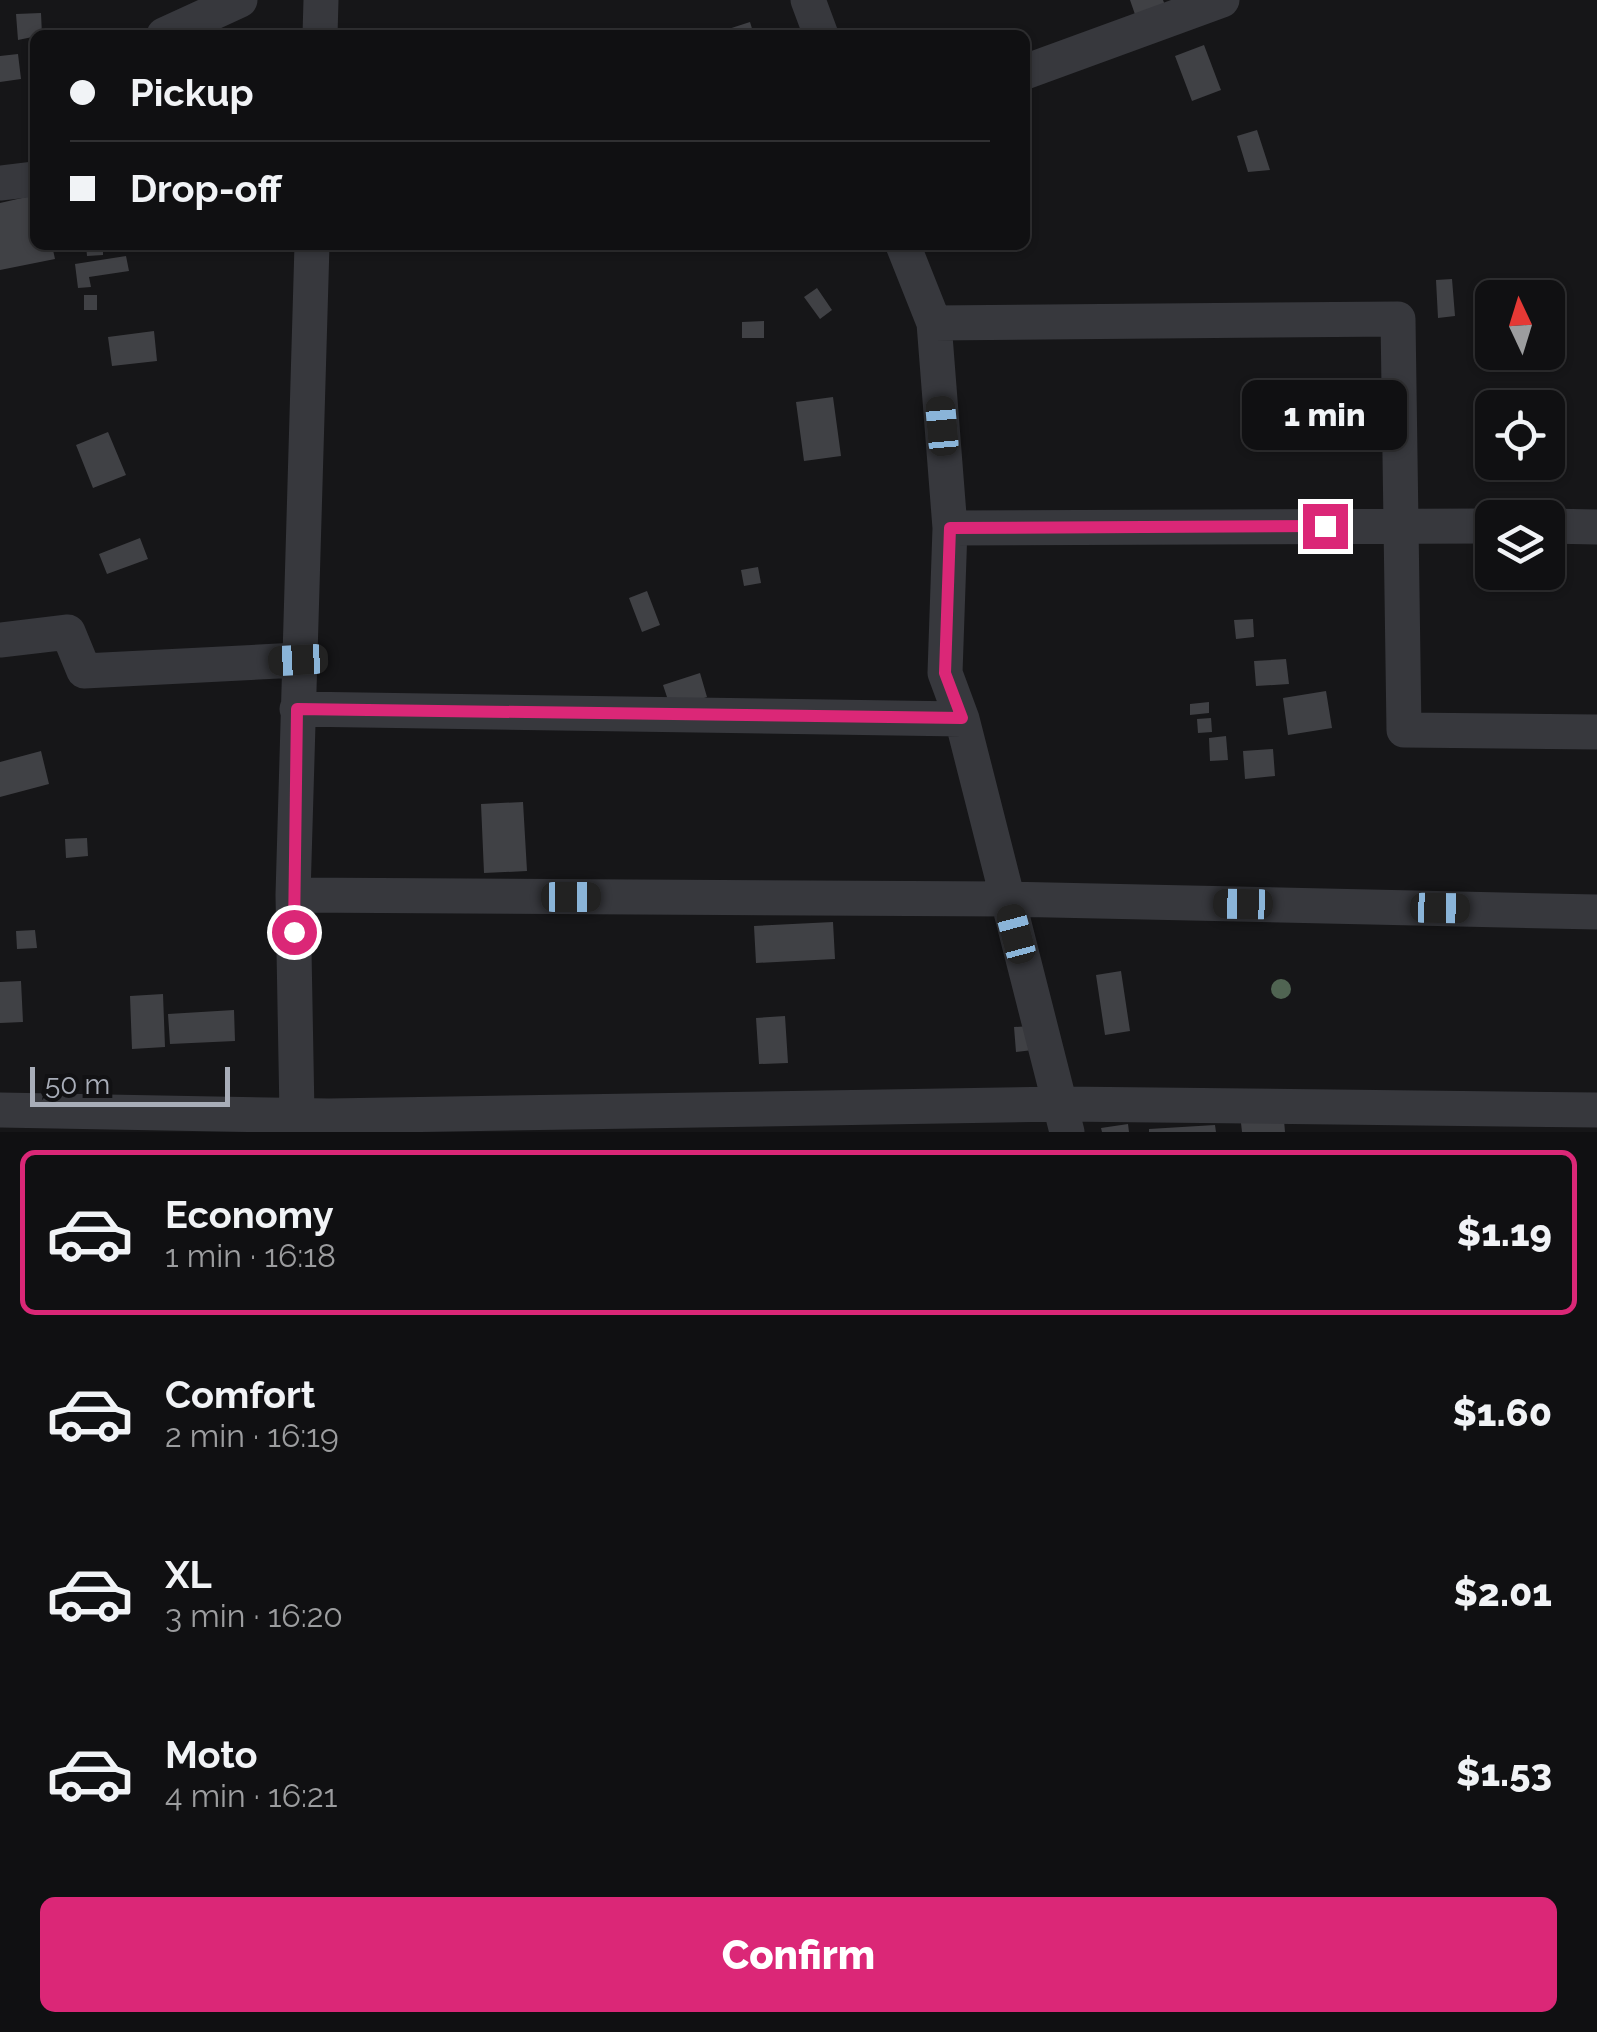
<!DOCTYPE html>
<html lang="en">
<head>
<meta charset="utf-8">
<style>
  body { margin:0; font-family:Raleway,sans-serif; background:#1e1e20; color:#f1f3f6; height:100vh; display:flex; flex-direction:column; font-size:38px; white-space:nowrap }
  * { box-sizing:border-box; margin:0 }
  p { font-size:32px; color:#9c9d9f }
  .icon { flex:none; width:55px; height:55px; fill:none; stroke:currentColor; stroke-width:2; stroke-linecap:round; stroke-linejoin:round }
  .map { position:relative; height:1132px; overflow:hidden }
  .details { display:flex; flex-direction:column; background:#101012; flex:1 }
  .details>* { flex:none }
  .guide { position:absolute; left:30px; top:30px; width:1000px; height:220px; border-radius:15px; box-shadow:0 2px 8px #0004,0 0 0 2px #303032; display:grid; align-content:center; height:220px; padding:0 40px; background:#101012 }
  .needle { width:65px; rotate:356deg }
  .buttons { position:absolute; left:1475px; top:280px; display:grid; gap:20px }
  .buttons a { display:grid; place-items:center; width:90px; height:90px; border-radius:15px; background:#101012; box-shadow:0 2px 8px #0004,0 0 0 2px #303032; font-size:50px }
  .scale { position:absolute; left:30px; bottom:25px; width:200px; box-sizing:border-box; padding-left:10px; border:5px solid #a8adb8; border-top:0; font-size:28px; line-height:35px; white-space:nowrap; color:#a8adb8; -webkit-text-stroke:8px #111113; paint-order:stroke }
  .end { position:absolute; width:45px; height:45px; margin:-22px; border:12px solid #db2777; background:#fff; box-shadow:0 0 0 5px #fff }
  .from { border-radius:50% }
  .bubble { position:absolute; height:70px; border-radius:15px; background:#101012; box-shadow:0 2px 8px #0004,0 0 0 2px #303032; font-size:32px; font-weight:800; line-height:70px; text-align:center }
  .car { position:absolute; width:30px; height:60px; margin:-30px -15px; border-radius:12px; box-shadow:0 0 8px 2px #0007; background:linear-gradient(#222 24%,#8ab4d8 0 40%,#222 0 76%,#8ab4d8 0 86%,#222 0) }
  .guide b { display:flex; align-items:center; gap:35px; height:95px; font-size:38px }
  .guide b+b { border-top:2px solid #303032 }
  .guide i { width:25px; height:25px; background:#f1f3f6 }
  ul { padding:18px 0 0; list-style:none }
  li { display:flex; align-items:center; gap:30px; height:165px; margin:0 20px 15px; padding:0 20px; border:5px solid transparent; border-radius:15px }
  li div { flex:1 }
  li b { display:block; font-size:38px }
  li em { font-style:normal; font-weight:800 }
  li.selected { border-color:#db2777 }
  li>.icon { width:90px; height:90px; stroke-width:1.5 }
  .cta { display:flex; gap:20px; margin-top:auto; padding:20px 40px }
  .cta a { flex:1; height:115px; border-radius:15px; background:#db2777; color:#fff; font-size:40px; font-weight:800; line-height:115px; text-align:center }
  .map>svg:first-child { display:block }
  .building { fill:#404145 }
  .lines { fill:none; stroke-linecap:round; stroke-linejoin:round }
  .minor { stroke:#37383d; stroke-width:35 }
  .tree { fill:#506452 }
  .route { stroke:#db2777; stroke-width:12 }
</style>
</head>
<body>
<div class="map">
<svg width="1597" height="1132" viewBox="0 0 1597 1132">
  <rect width="100%" height="100%" fill="#161618"/>
  <path class="building" d="M1130 0H1163L1168 13 1138 23Z
    M41 13 42 35 18 40 16 14Z
    M750 22 754 35H713V34Z
    M1204 45 1221 90 1192 101 1175 56Z
    M18 54 21 79 0 82V56Z
    M1257 130 1270 170 1248 172 1237 136Z
    M35 195V245H52L55 259 0 270V203Z
    M86 245H103V255L87 256Z
    M126 256 129 271 89 277 91 287 78 288 75 264Z
    M1452 279 1455 316 1438 318 1436 280Z
    M817 288 832 310 820 319 804 297Z
    M84 295H97V310H84Z
    M764 321V338H742V322Z
    M154 331 157 361 112 366 108 337Z
    M833 397 841 456 804 461 796 402Z
    M108 432 126 475 93 488 76 445Z
    M140 538 148 559 107 574 99 554Z
    M758 567 761 583 744 586 741 570Z
    M647 591 660 625 642 632 629 598Z
    M1253 619 1254 637 1236 639 1234 620Z
    M1286 659 1289 684 1256 686 1254 661Z
    M700 673 707 697 671 709 663 685Z
    M1326 691 1332 728 1288 735 1283 698Z
    M1209 702V713L1190 715V704Z
    M1211 718 1212 732 1198 733 1197 719Z
    M1226 736 1228 760 1210 761 1209 738Z
    M1273 749 1275 776 1245 779 1243 751Z
    M41 751 49 784 0 797V762Z
    M523 802 527 871 484 873 481 804Z
    M87 838 88 856 66 858 65 839Z
    M833 922 835 959 756 963 754 926Z
    M35 930 37 948 17 949 16 931Z
    M1121 971 1130 1031 1105 1035 1096 975Z
    M21 981 23 1022 0 1023V982Z
    M163 994 165 1047 132 1049 130 996Z
    M234 1010 235 1041 170 1044 168 1014Z
    M785 1016 788 1063 759 1064 756 1018Z
    M1031 1026 1033 1050 1016 1052 1014 1027Z
    M1284 1120 1285 1132H1242L1241 1123Z
    M1128 1124 1129 1132H1102L1101 1128Z
    M1215 1125 1216 1132H1149V1129Z"/>
  <g class="lines">
    <path class="minor" d="M808 0 821 35
      M164 35 240 0
      M320 35 321 0
      M1025 72 1222 0
      M0 183 35 179
      M903 245 934 323 950 528 945 673 962 719 1067 1132
      M934 323 1398 319 1404 730 1597 732
      M1548 526 1597 527
      M950 528 1492 526
      M0 640 68 632 84 671 298 660
      M297 709 962 719
      M293 895 1007 899 1597 912
      M0 1110 329 1116 1062 1104 1597 1110
      M297 1115 293 895 312 245"/>
  </g>
  <circle class="tree" cx="1281" cy="989" r="10"/>
  <g class="lines">
    <path class="route" d="M294 932 297 709 962 718 945 673 950 528 1325 526"/>
  </g>
</svg>
<div class="buttons">
<a><svg class="needle" viewBox="-14 -14 28 28"><path d="M0-13l5 13h-10z" fill="#e53935"/><path d="M0 13l5-13h-10z" fill="#9c9d9f"/></svg></a>
<a><svg class="icon" aria-label="locate" viewBox="0 0 24 24"><circle cx="12" cy="12" r="6"/><path d="M12 2v4M12 18v4M2 12h4M18 12h4"/></svg></a>
<a><svg class="icon" aria-label="layers" viewBox="0 0 24 24"><path d="M12 4l9 5-9 5-9-5zM3 14l9 5 9-5"/></svg></a>
</div>
<div class="scale">50 m</div>
<i class="end from" style="left:294px;top:932px"></i>
<i class="end" style="left:1325px;top:526px"></i>
<div class="bubble" style="left:1242px;top:380px;width:165px">1 min</div>
<i class="car" style="left:942px;top:426px;rotate:355deg"></i>
<i class="car" style="left:298px;top:660px;rotate:267deg"></i>
<i class="car" style="left:571px;top:897px;rotate:90deg"></i>
<i class="car" style="left:1243px;top:904px;rotate:271deg"></i>
<i class="car" style="left:1440px;top:908px;rotate:91deg"></i>
<i class="car" style="left:1016px;top:934px;rotate:345deg"></i>
<div class="guide">
<b><i class="from"></i>Pickup</b>
<b><i></i>Drop-off</b>
</div>
</div>
<section class="details">
<ul>
<li class="selected"><svg class="icon" aria-label="car" viewBox="0 0 24 24"><path d="M5 17H2v-5l4-1 3-4h7l3 4 3 1v5h-3M9 17h6M6 11h13"/><circle cx="7" cy="17" r="2"/><circle cx="17" cy="17" r="2"/></svg><div><b>Economy</b><p>1 min · 16:18</p></div><em>$1.19</em></li>
<li><svg class="icon" aria-label="car" viewBox="0 0 24 24"><path d="M5 17H2v-5l4-1 3-4h7l3 4 3 1v5h-3M9 17h6M6 11h13"/><circle cx="7" cy="17" r="2"/><circle cx="17" cy="17" r="2"/></svg><div><b>Comfort</b><p>2 min · 16:19</p></div><em>$1.60</em></li>
<li><svg class="icon" aria-label="car" viewBox="0 0 24 24"><path d="M5 17H2v-5l4-1 3-4h7l3 4 3 1v5h-3M9 17h6M6 11h13"/><circle cx="7" cy="17" r="2"/><circle cx="17" cy="17" r="2"/></svg><div><b>XL</b><p>3 min · 16:20</p></div><em>$2.01</em></li>
<li><svg class="icon" aria-label="car" viewBox="0 0 24 24"><path d="M5 17H2v-5l4-1 3-4h7l3 4 3 1v5h-3M9 17h6M6 11h13"/><circle cx="7" cy="17" r="2"/><circle cx="17" cy="17" r="2"/></svg><div><b>Moto</b><p>4 min · 16:21</p></div><em>$1.53</em></li>
</ul>
<div class="cta"><a>Confirm</a></div>
</section>
</body>
</html>
